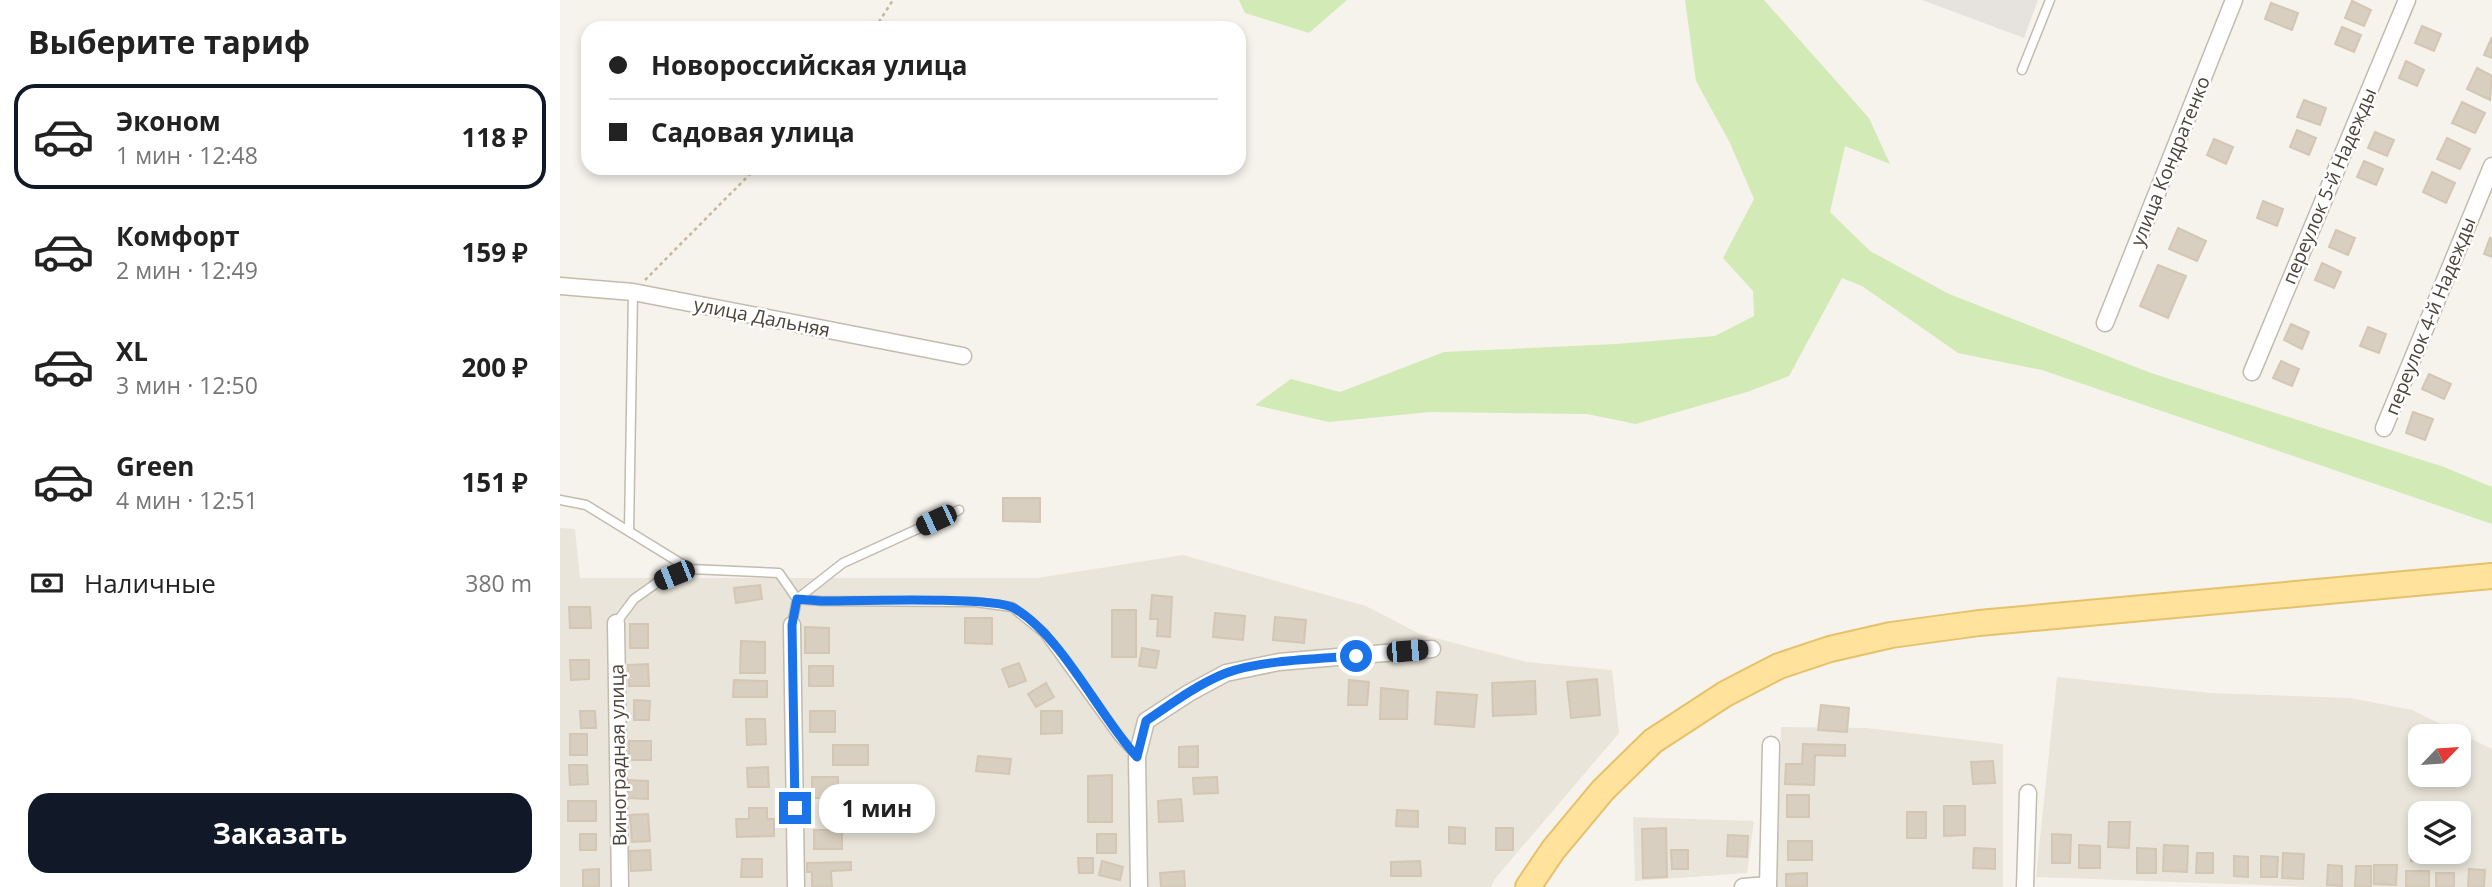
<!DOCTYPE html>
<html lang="ru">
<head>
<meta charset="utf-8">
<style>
  body { margin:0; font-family:"Open Sans",sans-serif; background:#f6f6f6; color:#222; height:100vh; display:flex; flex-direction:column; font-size:26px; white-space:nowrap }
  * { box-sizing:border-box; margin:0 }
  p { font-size:23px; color:#767676 }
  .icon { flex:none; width:38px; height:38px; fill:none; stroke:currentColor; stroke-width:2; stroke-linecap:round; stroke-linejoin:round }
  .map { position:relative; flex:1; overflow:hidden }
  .details { display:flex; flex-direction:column; background:#fff; width:560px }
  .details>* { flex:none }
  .hud { position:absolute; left:21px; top:21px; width:665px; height:154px; border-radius:21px; box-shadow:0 4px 10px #0003; display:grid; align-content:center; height:154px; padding:0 28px; background:#fff }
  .needle { width:46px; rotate:65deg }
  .buttons { position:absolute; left:1848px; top:724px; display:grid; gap:14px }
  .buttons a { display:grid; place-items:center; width:63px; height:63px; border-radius:14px; background:#fff; box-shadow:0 4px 10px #0003; font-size:35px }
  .end { position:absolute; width:32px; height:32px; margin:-16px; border:9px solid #1a73e8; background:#fff; box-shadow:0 0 0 4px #fff }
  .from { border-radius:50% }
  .bubble { position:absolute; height:49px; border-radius:21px; background:#fff; box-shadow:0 4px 10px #0003; font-size:23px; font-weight:700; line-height:49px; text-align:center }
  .car { position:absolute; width:21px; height:42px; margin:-21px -10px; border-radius:9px; box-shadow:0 0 5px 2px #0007; background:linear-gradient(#222 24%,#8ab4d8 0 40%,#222 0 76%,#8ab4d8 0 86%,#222 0) }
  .hud b { display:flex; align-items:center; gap:24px; height:66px; font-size:26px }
  .hud b+b { border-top:2px solid #e0e0e0 }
  .hud i { width:18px; height:18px; background:#222 }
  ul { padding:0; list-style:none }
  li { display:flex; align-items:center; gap:21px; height:105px; margin:0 14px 10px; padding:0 14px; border:4px solid transparent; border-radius:21px }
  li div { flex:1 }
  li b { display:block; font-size:26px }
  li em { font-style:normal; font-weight:700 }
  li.active { border-color:#111827 }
  li>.icon { width:63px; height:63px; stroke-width:1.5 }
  h2 { padding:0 28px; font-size:32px; line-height:84px }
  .pay { display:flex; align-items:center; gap:18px; height:77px; padding:0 28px; font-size:26px }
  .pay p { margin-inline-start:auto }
  .primary-button { display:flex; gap:14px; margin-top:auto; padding:14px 28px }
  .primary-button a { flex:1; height:80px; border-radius:21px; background:#111827; color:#fff; font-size:28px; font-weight:700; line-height:80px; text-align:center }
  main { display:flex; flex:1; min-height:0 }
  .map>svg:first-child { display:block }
  .residential { fill:#eae5da; fill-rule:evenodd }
  .industrial { fill:#e6e2dd }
  .green { fill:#d2eab5 }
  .building { fill:#d8cfc1; stroke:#d3c7b4; stroke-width:2 }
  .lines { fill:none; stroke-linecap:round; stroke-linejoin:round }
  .service-casing { stroke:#c2bbae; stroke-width:11 }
  .minor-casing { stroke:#c2bbae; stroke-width:19 }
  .primary-casing { stroke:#e6c16a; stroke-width:28 }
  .path { stroke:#c4b79f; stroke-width:2.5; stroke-dasharray:3.5 3.5; stroke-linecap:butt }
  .service { stroke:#fff; stroke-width:8 }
  .minor { stroke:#fff; stroke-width:16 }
  .primary { stroke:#ffe39c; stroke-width:24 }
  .route { stroke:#1a73e8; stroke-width:9 }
  .labels { text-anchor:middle; stroke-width:5; stroke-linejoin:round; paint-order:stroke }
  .street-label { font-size:19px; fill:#4b4439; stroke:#fff }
</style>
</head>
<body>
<main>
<section class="details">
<h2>Выберите тариф</h2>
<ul>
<li class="active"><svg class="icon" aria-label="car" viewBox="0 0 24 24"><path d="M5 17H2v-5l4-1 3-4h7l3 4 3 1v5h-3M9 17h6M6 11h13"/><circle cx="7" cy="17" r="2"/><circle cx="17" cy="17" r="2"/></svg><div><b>Эконом</b><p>1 мин · 12:48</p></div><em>118 ₽</em></li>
<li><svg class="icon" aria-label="car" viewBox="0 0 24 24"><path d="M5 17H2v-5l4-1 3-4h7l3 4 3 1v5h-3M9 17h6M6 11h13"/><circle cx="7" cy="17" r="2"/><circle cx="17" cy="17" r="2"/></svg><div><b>Комфорт</b><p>2 мин · 12:49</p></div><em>159 ₽</em></li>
<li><svg class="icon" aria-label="car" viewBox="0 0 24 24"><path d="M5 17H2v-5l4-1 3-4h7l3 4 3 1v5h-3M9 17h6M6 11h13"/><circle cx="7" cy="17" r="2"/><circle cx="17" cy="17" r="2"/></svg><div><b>XL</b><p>3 мин · 12:50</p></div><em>200 ₽</em></li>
<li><svg class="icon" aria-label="car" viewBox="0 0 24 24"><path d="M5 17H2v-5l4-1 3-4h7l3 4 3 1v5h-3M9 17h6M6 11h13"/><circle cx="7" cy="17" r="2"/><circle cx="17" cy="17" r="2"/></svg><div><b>Green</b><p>4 мин · 12:51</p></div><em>151 ₽</em></li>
</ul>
<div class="pay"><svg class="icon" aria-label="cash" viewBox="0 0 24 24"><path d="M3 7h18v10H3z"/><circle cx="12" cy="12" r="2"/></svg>Наличные<p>380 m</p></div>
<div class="primary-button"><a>Заказать</a></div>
</section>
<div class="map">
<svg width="1932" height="887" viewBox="0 0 1932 887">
  <rect width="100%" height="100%" fill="#f6f3ec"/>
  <path class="residential" d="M0 528 15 529 20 578H477L623 555 806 606 860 634 967 662 1052 670 1059 733 934 880 931 887H0Z
    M1497 677 1651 693 1790 698 1852 710 1932 749V887H1753L1476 877ZM1860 737H1899V775H1860ZM1860 814H1899V852H1860Z
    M1221 727 1306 728 1443 744V887H1217Z
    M1073 817 1194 821 1187 873 1075 881Z"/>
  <path class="industrial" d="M1362 0H1478L1464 38Z"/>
  <path class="green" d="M679 0H787L749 33 685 13Z
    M1125 0H1204L1309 118 1330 164 1285 146 1270 212 1310 251 1389 294 1591 373 1884 467 1932 487V524L1482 370 1398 353 1302 286 1282 278 1229 376 1187 392 1076 424 1027 414 870 412 769 422 695 405 731 379 780 392 884 352 1056 344 1155 336 1194 316 1193 291 1163 258 1194 199 1170 143 1136 81Z"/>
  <path class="building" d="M1792 1 1811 10 1804 26 1785 18Z
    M1711 3 1738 13 1732 30 1705 19Z
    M1862 26 1881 34 1874 51 1855 43Z
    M1782 27 1801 35 1794 52 1775 44Z
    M1932 37V58L1924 55Z
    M1846 61 1864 70 1857 86 1839 78Z
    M1917 68 1932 76 1930 100 1907 89Z
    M1744 100 1766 108 1760 125 1737 117Z
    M1902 102 1925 113 1915 133 1892 123Z
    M1737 130 1756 138 1749 155 1730 147Z
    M1815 132 1834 140 1827 156 1808 148Z
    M1887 138 1910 149 1900 169 1877 159Z
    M1654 139 1673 147 1666 164 1647 155Z
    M1804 161 1823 169 1816 185 1797 177Z
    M1872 172 1895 183 1886 203 1863 192Z
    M1703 201 1723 209 1717 226 1697 218Z
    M1618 228 1646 241 1637 261 1609 249Z
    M1776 230 1795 238 1788 255 1769 247Z
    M1930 238 1932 239V257L1924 254Z
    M1762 263 1781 272 1774 288 1755 280Z
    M1598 265 1626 276 1608 318 1580 306Z
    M1731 324 1749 332 1742 349 1724 340Z
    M1808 327 1826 334 1819 353 1800 346Z
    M1721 361 1739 369 1732 386 1713 378Z
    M1869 374 1891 384 1884 399 1862 389Z
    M1853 412 1873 419 1865 440 1846 433Z
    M443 498H480V522L443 521Z
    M200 585 202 599 176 603 174 588Z
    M592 595 612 597 610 637 597 636 598 619H590Z
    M9 607H30L31 628H10Z
    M552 610H576V657H552Z
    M655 613 685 616 683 640 653 637Z
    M715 617 746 620 744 643 713 640Z
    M405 618H432V644L405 643Z
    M70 624H88V648H70Z
    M245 627 269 628V653H245Z
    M181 641 205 642V673H180Z
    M582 648 599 651 596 668 579 666Z
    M10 660H29V679L11 680Z
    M459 663 466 681 449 687 442 669Z
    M88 664 89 686H69L68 665Z
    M249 666H273V686H249Z
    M1037 679 1040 715 1011 718 1007 682Z
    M174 680 207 681V697H173Z
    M789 680 809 682 807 705H788Z
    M975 681 976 714 933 716 932 683Z
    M486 683 494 697 476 707 468 694Z
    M821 688 848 691 847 719H820Z
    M877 692 917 695 914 727 875 724Z
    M74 700 90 701 89 720H74Z
    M1261 705 1289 708 1287 732 1258 730Z
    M20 711H35L36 728H21Z
    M250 711H275V732H250Z
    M481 711H502V733L481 734Z
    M186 719H205L206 744 187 745Z
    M10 734H27V755H10Z
    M69 741H91V760H69Z
    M1243 744 1285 745V756L1255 755 1254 785 1225 784 1226 764H1242Z
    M273 745H308V765H273Z
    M638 746V767H619V747Z
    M418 756 451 759 449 774 416 771Z
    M1433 761 1435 783 1413 784 1411 762Z
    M9 765H27L28 784 10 785Z
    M208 767 209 787H188L187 768Z
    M552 775V822H528V776Z
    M252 777H278V798H252Z
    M657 777 658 793 634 794 633 778Z
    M68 780 88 781V799L68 798Z
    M1227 795H1249V817H1227Z
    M621 799 623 821 599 822 598 801Z
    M8 801H36V821H8Z
    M1384 806H1405V835L1384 836Z
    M189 808H207V819H214V836L177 837 176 819H189Z
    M837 810 858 811V827L836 826Z
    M1347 812H1366V838H1347Z
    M88 814 90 841 72 842 70 815Z
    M1549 822H1570L1569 848 1548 847Z
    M889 827 905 828V844L889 843Z
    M936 828H953V850H936Z
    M1106 828 1107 877 1083 878 1082 829Z
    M254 830H282V849H254Z
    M20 834H36V850H20Z
    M537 834H556V853H537Z
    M1492 834 1511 835 1510 863H1492Z
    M1168 835 1188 836 1187 857 1167 856Z
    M1228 841H1252V860H1228Z
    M1852 841 1860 842V852H1872V861H1851Z
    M1519 845 1540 846V868H1519Z
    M1604 845 1628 846 1627 872 1603 871Z
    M1414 848 1435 849V869L1413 868Z
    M1577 848 1596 849V873H1577Z
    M90 850 91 870 71 871 70 851Z
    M1111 850H1128V869H1112Z
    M1637 853H1653V873H1636Z
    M1723 853 1744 854 1743 879 1722 878Z
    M1674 856 1688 857V877L1674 876Z
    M1701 856 1718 857 1717 877H1701Z
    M518 858H533V873H519Z
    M182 859H202V877H181Z
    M542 861 563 867 560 880 539 875Z
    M860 861 861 876H831V862Z
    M291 862V870L271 871 272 887H252V872H247V863Z
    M1768 865 1782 866V886L1767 885Z
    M1814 865H1837L1836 885 1814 884Z
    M1796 866H1811V887H1795Z
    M39 869V887H23V870Z
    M1909 869 1925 870 1924 887H1908Z
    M624 871 625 887H601L600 873Z
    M1846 871H1869V887H1846Z
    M1247 873V887H1226V874Z
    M1876 873H1894V887H1876Z"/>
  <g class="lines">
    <g class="service-casing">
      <path id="service" d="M1462 70 1490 0
        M0 500 26 505 130 569
        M399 510 283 563 237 599 261 601 415 602 452 607 484 633 559 737 576 755
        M69 531 73 292
        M56 623 74 599 98 582 130 569 219 573 237 599 232 625"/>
    </g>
    <g class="minor-casing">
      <path id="minor" d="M0 286 73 292 403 356
        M1545 323 1674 0
        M1692 372 1847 0
        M1824 428 1932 166
        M56 623 60 887
        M232 625 236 887
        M579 887 577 757 586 721 629 693 666 673 719 662 872 649
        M1183 887 1208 885
        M1208 887 1211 745
        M1465 887 1468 793"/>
    </g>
    <g class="primary-casing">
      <path id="primary" d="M968 887 993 850 1043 790 1093 741 1165 694 1219 666 1270 649 1331 635 1419 623 1932 576"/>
    </g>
    <path class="path" d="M315 28 333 0
      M85 280 196 168"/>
    <use href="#service" class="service"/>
    <use href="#minor" class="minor"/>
    <use href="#primary" class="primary"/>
  </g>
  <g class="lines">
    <path class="route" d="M235 808 232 625 237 599 261 601C293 601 433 596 454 608 503 637 538 714 577 757L586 721C611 704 638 684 666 673 702 660 757 659 796 656"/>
  </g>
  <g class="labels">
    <g class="street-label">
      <text transform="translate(1610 161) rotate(-68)" y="7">улица Кондратенко</text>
      <text transform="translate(1769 186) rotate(-67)" y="7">переулок 5-й Надежды</text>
      <text transform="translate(1870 316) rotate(-68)" y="7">переулок 4-й Надежды</text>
      <text transform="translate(202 317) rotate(11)" y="7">улица Дальняя</text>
      <text transform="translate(58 755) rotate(-91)" y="7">Виноградная улица</text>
    </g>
  </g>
</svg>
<div class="buttons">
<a><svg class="needle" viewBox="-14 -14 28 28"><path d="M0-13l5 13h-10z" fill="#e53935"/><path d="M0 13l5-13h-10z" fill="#767676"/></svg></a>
<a><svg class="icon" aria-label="layers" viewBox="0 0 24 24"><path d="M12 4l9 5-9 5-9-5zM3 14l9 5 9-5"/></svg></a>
</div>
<i class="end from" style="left:796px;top:656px"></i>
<i class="end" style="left:235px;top:808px"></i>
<div class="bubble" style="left:259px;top:784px;width:116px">1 мин</div>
<i class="car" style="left:376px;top:520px;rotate:245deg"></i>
<i class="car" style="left:114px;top:575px;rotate:248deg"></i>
<i class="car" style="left:847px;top:651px;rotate:85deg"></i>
<div class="hud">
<b><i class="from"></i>Новороссийская улица</b>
<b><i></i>Садовая улица</b>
</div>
</div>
</main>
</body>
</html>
